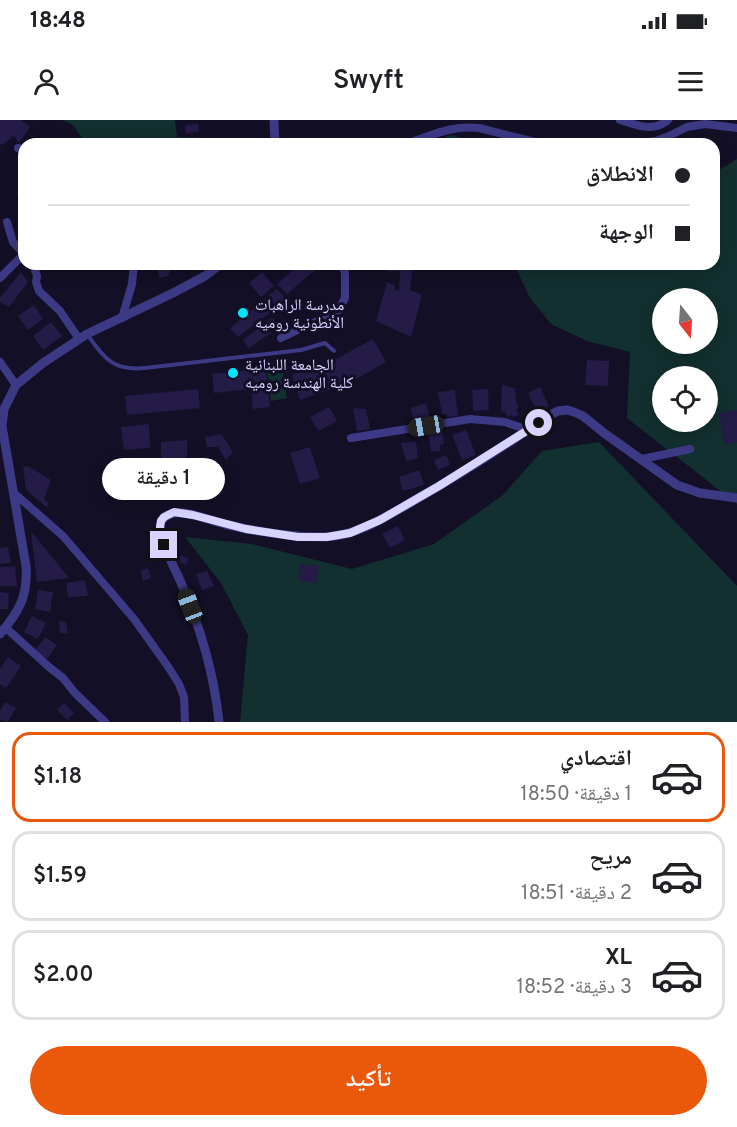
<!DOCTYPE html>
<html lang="ar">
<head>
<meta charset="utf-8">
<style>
  body { margin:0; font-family:Overpass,"Noto Naskh Arabic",sans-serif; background:#f2f2f2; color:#202124; direction:rtl; height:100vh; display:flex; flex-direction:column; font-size:22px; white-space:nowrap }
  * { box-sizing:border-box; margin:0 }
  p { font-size:20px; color:#757577 }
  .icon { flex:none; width:33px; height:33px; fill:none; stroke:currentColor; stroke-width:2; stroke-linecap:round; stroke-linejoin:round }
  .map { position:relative; height:602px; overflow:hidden; direction:ltr }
  .panel { display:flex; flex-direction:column; background:#fff; flex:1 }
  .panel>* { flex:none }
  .hud { position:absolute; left:18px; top:18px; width:702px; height:132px; border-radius:18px; box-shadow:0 3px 15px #0003; direction:rtl; display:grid; align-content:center; height:132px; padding:0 30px; background:#fff }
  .needle { width:39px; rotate:163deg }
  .tools { position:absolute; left:652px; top:168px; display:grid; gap:12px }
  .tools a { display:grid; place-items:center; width:66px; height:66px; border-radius:50%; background:#fff; box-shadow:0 3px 15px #0003; font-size:30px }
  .end { position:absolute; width:27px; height:27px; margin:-14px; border:8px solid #d9d4ff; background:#111; box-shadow:0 0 0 3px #111 }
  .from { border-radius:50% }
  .bubble { position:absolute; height:42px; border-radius:21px; background:#fff; box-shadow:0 3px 15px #0003; font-size:20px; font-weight:600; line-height:42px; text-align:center; direction:rtl }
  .car { position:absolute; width:18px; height:36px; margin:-18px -9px; border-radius:8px; box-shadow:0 0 4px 2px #0007; background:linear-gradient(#222 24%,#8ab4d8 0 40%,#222 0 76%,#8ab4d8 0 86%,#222 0) }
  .hud b { display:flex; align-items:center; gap:21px; height:57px; font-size:22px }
  .hud b+b { border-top:2px solid #e0e0e0 }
  .hud i { width:15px; height:15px; background:#202124 }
  ul { padding:10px 0 0; list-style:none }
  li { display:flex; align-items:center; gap:18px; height:90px; margin:0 12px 9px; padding:0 18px; border:3px solid #e0e0e0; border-radius:18px }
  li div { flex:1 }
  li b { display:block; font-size:22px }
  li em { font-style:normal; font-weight:600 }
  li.current { border-color:#ea580c }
  li>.icon { width:54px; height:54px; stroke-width:1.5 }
  .action { display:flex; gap:12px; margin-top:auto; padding:12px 30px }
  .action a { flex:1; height:69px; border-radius:36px; background:#ea580c; color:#fff; font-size:24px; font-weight:600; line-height:69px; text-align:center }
  .status { display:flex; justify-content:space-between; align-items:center; height:42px; padding:0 30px; background:#fff; direction:ltr }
  .status svg { height:16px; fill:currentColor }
  header { display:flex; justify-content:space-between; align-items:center; height:78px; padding:0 30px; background:#fff; font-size:27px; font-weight:600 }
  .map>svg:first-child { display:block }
  .green { fill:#12302f; fill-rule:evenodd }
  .building { fill:#241b47 }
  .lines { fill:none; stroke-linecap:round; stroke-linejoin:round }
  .service { stroke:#3d3a85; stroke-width:4 }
  .minor { stroke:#3d3a85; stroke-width:8 }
  .tertiary { stroke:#3d3a85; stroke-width:9 }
  .route { stroke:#d9d4ff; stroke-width:8 }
  .poi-dot { fill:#00e5ff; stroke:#130f26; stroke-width:2 }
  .labels { text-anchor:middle; stroke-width:6; stroke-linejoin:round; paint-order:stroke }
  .poi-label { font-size:16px; fill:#d9d4ff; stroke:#130f26; text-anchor:start }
</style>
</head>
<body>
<div class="status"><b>18:48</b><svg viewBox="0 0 49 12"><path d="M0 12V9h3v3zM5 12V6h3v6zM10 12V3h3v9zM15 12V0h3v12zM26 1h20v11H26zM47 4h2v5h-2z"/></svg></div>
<header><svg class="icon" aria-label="menu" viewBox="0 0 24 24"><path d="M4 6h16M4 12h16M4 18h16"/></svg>Swyft<svg class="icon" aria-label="person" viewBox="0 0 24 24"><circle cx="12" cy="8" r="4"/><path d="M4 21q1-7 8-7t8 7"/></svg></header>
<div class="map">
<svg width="737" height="602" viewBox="0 0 737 602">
  <rect width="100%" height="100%" fill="#130f26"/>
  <path class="green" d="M63 0H175L177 17 215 18 217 24H86L73 5Z
    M451 15 485 24H431Z
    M737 39V384L627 298 630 232 587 221 551 204 530 178 514 144H714V53ZM663 178H708V224H663ZM663 256H708V302H663Z
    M281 241 287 278 271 281 266 243Z
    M599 322 737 466V602H240L248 515 221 463 185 417 252 424 352 449 434 424 503 375 542 331Z"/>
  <path class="building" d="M0 0H21L30 7 19 23 14 16 2 25 0 24Z
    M198 3 199 11 186 14 185 6Z
    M20 35 24 36V54L17 53Z
    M21 63 24 64V75L16 73Z
    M158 144H204L192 150 190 146 174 151 171 148 168 156 159 158Z
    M300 144H313L316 149 287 174 277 164Z
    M387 144H424V150H412L410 170 422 175 411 217 376 201 387 162 394 165 395 169 399 171 400 151H388Z
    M21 152 28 162 9 187 0 182V178Z
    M262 152 274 166 261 177 249 163Z
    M277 169 287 180 238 217 230 208Z
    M34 185 43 199 28 210 18 196Z
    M273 198 281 211 276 214 267 201Z
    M51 202 62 216 43 230 33 216Z
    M264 204 271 213 249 228 243 220Z
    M373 219 386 242 351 262 300 280 292 255 340 237Z
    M587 240 609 241 608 266 585 265Z
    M266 248 270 287 253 289 251 269 214 273 212 254Z
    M502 265 515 268 516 280 519 288 516 289 519 295 513 297 512 295 507 297 505 292 501 291Z
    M540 267 549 286 537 292 528 273Z
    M198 269 200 288 127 295 125 276Z
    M488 269 489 290 473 291 472 270Z
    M455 270 458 296 447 297V294H442L438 272Z
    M426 283 431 301 414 304 411 288Z
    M329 287 337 301 318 311 310 297Z
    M353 288 366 289 370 309 357 311Z
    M737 290V322L724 324 719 293Z
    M149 304 150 328 124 330 121 307Z
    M466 310 476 335 462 340 452 315Z
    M442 311 444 324 440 325V331L431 332 428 312Z
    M221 314 233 332 226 340 218 327H207L205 317Z
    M187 320V341H161V322Z
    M416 322 418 338 406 341 401 323Z
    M310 327 320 358 300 364 290 333Z
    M446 335 450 345 438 350 434 340Z
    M28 346 51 360 44 379 49 384 46 387 26 370 23 347Z
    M419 350 424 365 403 371 399 357Z
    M398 406 405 420 390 428 382 414Z
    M31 411 69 458 37 462Z
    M8 427 11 443 0 444V428Z
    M181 435 189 439 186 445 178 441Z
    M300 444 319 446 317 463 298 461Z
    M15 446 17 466H0V447Z
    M148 448 151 458 143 461 140 451Z
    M207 451 214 466 202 470 196 454Z
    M85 460 88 476 68 477 66 463Z
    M38 470 53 472 50 492 35 489Z
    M0 472 9 473 8 489H0Z
    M32 496 46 503 38 519 24 512Z
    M59 501 66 502 68 514 60 513Z
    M45 517 57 525 47 539 35 531Z
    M8 537 21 546 6 568 0 564V549Z
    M5 582 16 588 8 602 0 599V591Z
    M64 583 74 593 67 600 57 590Z"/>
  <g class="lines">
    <path class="service" d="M87 214C105 239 113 251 145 248L301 230 325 223 334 231"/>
    <path class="minor" d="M620 0C637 5 653 13 668 0
      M405 24C431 16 450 5 479 8L543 24
      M632 24 656 21 669 16 687 7 705 4 737 8
      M18 28 24 29
      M7 102 13 122 24 134
      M33 144 37 156 36 162 39 171 60 191 79 219
      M0 158 24 134
      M122 198 132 164 134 144
      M281 218 338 191 345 178V153L342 144
      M0 242 16 265
      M351 318 470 299 505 302 528 310
      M642 339 690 329
      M15 374 63 416 134 499 169 548 179 564 184 577 185 602
      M6 508 49 547 63 558 75 573 105 602"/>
    <path class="tertiary" d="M274 0 275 24
      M0 514C19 492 28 476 26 446L2 306 4 289 16 265 43 243 87 214 173 173 205 156 221 144
      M219 602C214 553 199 503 179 458 173 446 157 414 161 402 163 397 170 393 175 393 189 391 214 402 228 405 259 412 291 417 323 417 356 417 387 396 415 380 461 354 506 325 550 295L558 291 567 290 574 292 583 296 604 313 677 365 700 373 737 378"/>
  </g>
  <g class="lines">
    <path class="route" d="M164 425 160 407 161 401 164 397 174 392 193 395 246 409 298 417H327L350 413 380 400 439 366 539 303"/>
  </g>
  <g class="poi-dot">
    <circle cx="243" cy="193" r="6"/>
    <circle cx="233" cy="253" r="6"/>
  </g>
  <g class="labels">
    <g class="poi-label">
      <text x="255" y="190">مدرسة الراهبات<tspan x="255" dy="18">الأنطونية روميه</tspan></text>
      <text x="245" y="250">الجامعة اللبنانية<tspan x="245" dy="18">كلية الهندسة روميه</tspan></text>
    </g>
  </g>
</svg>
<div class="tools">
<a><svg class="needle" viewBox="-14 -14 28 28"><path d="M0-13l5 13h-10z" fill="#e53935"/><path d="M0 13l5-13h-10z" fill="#757577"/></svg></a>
<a><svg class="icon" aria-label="locate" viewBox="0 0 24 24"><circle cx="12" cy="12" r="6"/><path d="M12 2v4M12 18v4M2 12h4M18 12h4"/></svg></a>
</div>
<i class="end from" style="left:539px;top:303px"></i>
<i class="end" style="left:164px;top:425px"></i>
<div class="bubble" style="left:102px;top:338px;width:123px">1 دقيقة</div>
<i class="car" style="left:426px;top:306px;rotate:260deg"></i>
<i class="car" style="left:190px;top:486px;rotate:339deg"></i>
<div class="hud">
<b><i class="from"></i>الانطلاق</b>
<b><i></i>الوجهة</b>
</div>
</div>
<section class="panel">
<ul>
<li class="current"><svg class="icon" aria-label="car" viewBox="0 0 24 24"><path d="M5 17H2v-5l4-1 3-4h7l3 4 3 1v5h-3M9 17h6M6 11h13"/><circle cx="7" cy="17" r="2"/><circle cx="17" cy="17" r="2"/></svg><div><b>اقتصادي</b><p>1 دقيقة · 18:50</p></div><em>$1.18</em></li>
<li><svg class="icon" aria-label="car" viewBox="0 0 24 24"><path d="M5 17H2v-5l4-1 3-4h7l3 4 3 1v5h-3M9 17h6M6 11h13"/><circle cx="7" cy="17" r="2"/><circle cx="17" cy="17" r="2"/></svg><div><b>مريح</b><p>2 دقيقة · 18:51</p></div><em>$1.59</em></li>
<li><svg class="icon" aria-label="car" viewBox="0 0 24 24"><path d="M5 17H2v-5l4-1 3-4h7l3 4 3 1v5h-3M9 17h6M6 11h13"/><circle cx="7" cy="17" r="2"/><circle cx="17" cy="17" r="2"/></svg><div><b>XL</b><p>3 دقيقة · 18:52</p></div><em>$2.00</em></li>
</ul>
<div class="action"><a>تأكيد</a></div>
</section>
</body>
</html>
